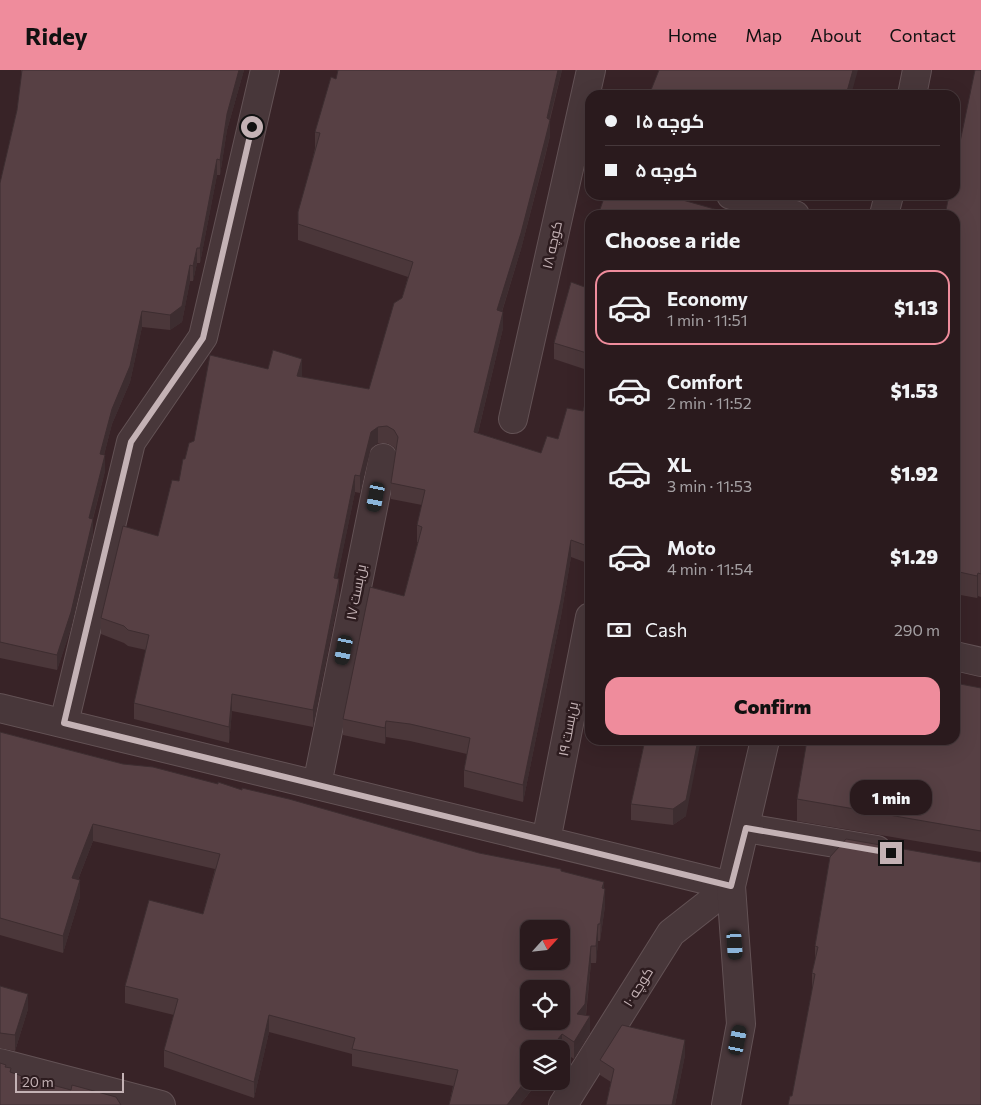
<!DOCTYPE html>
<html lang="en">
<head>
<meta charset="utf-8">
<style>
  body { margin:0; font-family:Commissioner,Cairo,sans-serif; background:#36272a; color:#f1f3f6; height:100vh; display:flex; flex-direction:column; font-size:19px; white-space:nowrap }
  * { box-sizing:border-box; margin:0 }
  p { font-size:16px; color:#a5a1a4 }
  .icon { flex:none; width:28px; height:28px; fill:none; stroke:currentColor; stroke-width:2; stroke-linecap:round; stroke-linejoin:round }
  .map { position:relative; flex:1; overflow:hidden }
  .sheet { position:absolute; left:585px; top:140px; width:375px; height:535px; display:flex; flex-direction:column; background:#2a1a1d; border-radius:15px; box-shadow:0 5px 20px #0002,0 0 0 1px #46383b }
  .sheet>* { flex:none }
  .banner { position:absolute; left:585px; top:20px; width:375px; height:110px; border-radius:15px; box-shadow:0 5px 20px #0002,0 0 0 1px #46383b; display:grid; align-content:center; height:110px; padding:0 20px; background:#2a1a1d }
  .needle { width:32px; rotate:63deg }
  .fabs { position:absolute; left:520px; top:850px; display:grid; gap:10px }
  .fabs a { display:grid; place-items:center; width:50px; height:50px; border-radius:10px; background:#2a1a1d; box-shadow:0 5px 20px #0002,0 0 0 1px #46383b; font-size:25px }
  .scale { position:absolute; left:15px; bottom:12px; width:109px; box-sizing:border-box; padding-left:5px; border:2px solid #c4b2b5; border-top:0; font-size:14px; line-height:18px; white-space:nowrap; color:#c4b2b5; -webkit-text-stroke:4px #2d1c1f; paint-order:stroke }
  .end { position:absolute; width:22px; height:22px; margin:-11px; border:6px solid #c4b2b5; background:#111; box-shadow:0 0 0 2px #111 }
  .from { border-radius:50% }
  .bubble { position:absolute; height:35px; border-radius:15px; background:#2a1a1d; box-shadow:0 5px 20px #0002,0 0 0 1px #46383b; font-size:16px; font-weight:800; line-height:35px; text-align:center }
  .car { position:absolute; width:15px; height:30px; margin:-15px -8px; border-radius:6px; box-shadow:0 0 4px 1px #0007; background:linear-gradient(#222 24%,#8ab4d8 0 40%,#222 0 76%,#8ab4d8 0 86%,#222 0) }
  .banner b { display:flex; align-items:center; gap:18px; height:48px; font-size:19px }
  .banner b+b { border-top:1px solid #46383b }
  .banner i { width:12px; height:12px; background:#f1f3f6 }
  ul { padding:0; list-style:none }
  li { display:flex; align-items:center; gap:15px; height:75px; margin:0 10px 8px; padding:0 10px; border:2px solid transparent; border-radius:15px }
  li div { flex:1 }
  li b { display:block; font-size:19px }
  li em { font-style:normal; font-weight:800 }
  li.active { border-color:#ef8c9c }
  li>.icon { width:45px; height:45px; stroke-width:1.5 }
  h2 { padding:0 20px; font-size:22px; line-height:60px }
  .pay { display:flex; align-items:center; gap:12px; height:55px; padding:0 20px; font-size:19px }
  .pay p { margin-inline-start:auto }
  .cta { display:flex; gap:10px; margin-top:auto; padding:10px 20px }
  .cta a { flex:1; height:58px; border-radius:15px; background:#ef8c9c; color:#111; font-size:20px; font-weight:800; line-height:58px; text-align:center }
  header { display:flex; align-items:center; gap:30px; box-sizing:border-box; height:70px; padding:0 25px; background:#ef8c9c; color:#111 }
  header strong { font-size:24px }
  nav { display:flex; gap:28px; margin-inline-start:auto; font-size:18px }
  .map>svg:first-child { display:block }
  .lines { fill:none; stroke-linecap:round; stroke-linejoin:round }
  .minor-casing { stroke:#635255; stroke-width:30 }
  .tertiary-casing { stroke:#635255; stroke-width:30 }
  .minor { stroke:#48373a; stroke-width:28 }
  .tertiary { stroke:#48373a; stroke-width:28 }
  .wall { fill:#4b373a }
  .shaded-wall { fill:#3d2d30 }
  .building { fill:#574044; stroke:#3d2d30; fill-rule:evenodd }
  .route { stroke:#c4b2b5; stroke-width:6 }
  .labels { text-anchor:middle; stroke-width:5; stroke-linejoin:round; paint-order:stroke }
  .street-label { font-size:14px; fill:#c4b2b5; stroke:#2d1c1f }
</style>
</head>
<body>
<header>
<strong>Ridey</strong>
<nav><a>Home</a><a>Map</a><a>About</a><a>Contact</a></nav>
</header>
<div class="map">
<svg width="981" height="1035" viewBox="0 0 981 1035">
  <rect width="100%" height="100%" fill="#382327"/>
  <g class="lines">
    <g class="minor-casing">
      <path id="minor" d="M731 125 795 145
        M513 349 591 0
        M955 586 981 592
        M0 638 731 816
        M64 653 131 372 203 267 265 0
        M317 715 383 388
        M746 758 877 780
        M546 771 590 547
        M0 993 161 1035
        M563 1035 671 863 731 816"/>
    </g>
    <g class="tertiary-casing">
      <path id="tertiary" d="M912 25 917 0
        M884 145 889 125
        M726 1035 741 954 731 816 765 670"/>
    </g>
    <use href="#minor" class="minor"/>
    <use href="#tertiary" class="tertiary"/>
  </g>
  <path class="wall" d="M21 0H244L227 60 220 105H217L200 193H197L193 211H190L182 252 170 260 142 257 130 312 112 354 104 385 105 401 93 449V464L71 558 57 600 0 588V113L17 40 21 10Z
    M562 0 550 50V66L545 87 521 179 502 242 503 258 478 363 541 383 558 369 583 341 590 315V494L571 487 561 546 523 732 464 717V700L467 684 410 671 386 667 385 674 343 665V649L404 526 418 472H417V455L422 435 391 429V413L396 380 394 377 387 373H378L371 378 360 423 355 422 337 508 339 525 313 657 232 641 229 673 134 649V633L146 580 128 576 124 573 101 564V548L158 466 179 411 185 389 194 371 268 299 302 305 301 307 369 319 402 228 408 207 298 170V154L315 78V62L336 9Z
    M981 0V527L978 526 977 528 955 524V145Z
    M590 219V301L554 289V273Z
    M981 618V782L797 751V729Z
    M0 662 123 694 242 720 479 783 561 801 604 818 605 836 600 871H598L596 893H591L586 946 590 963 574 989 562 981 520 1035H449L453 1016 352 996V984L269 962 254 1028 164 997V980L174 945 125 933V916L203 844 215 799 93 771 78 810 80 827 63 883 0 865Z
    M645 670 686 746 673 755 631 750V734Z
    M830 787 981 1035 792 1026 812 921V903L815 892V876Z
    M0 916 28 939 15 981 0 978Z
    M685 985 675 1035H606L611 1012 600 1005V990Z"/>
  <path class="shaded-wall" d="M239 0H244L227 60 220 105V90L227 44Z
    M558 0H562L551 43 549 51 550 50V66L521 179 497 257V240L547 48Z
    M853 0H858L851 25H846Z
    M217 89V105L200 193V178Z
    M197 178V193L193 211V196Z
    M190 195V211L182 252 170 260V245Z
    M142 241V257L130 312 112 354 100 400V384L112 339Z
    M503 242V258L474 379V362Z
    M302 289V305L297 322V306Z
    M378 357V373L371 378 360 423V406L371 362Z
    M105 385V401L89 463V448Z
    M355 405V422L334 524V508Z
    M93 449V464L71 558 57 600V585Z
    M571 470V487L561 546 523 732V715Z
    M978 503V526L977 528V506Z
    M339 509V525L313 657V640Z
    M232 624V641L229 673V657Z
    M386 651V667L385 674V658Z
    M698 670H701L686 746 673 755V739Z
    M93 754V771L72 825V808Z
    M80 810V827L63 883V866Z
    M604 812V828L605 819V836L600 871 602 818Z
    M598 854V871L596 893V876Z
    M591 876V893L585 951 577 944Z
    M28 924V939L15 981V965Z
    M269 945V962L254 1028V1012Z
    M590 946V963L574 989V972Z
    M562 964V981L561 982V979H550Z
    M685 970V985L675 1035H672Z
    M529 1006V1011H538L520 1035H507Z"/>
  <path class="building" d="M22 0H239L227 44 220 90 217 89 200 178H197L193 196 190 195 182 236 170 245 142 241 130 296 112 339 100 384 105 385 89 448 93 449 71 542 57 585 0 572V113L17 40Z
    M338 0H558L547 48 550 50 545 70 521 163 497 240 503 242 474 362 541 383 547 366 558 369 567 338 583 341 590 315V477L571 470 561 530 523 715 464 700 470 668 410 654 386 651 385 658 343 649 370 517 404 526 422 457 417 455 425 420 391 413 398 367 394 360 387 356 378 357 371 362 360 406 355 405 334 508 339 509 313 640 232 624 229 657 134 633 149 565 128 560 124 556 101 548 123 456 158 466 172 410 179 411 183 389H185L189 373 194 371 210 285 268 299 273 280 302 289 297 306 369 319 394 233 402 228 413 192 298 154V142L320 63 315 62 331 7 336 9Z
    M659 0H853L846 25H649Z
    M975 0H981V504L978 503 977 506 955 501V145H945L949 125H955V96Z
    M605 125H665L718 140 733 145H598Z
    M571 212 590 219V284L554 273Z
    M955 613 981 618V761L797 729 807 670H955Z
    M0 662 123 694 153 697 218 714V712L242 720V718L289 729 479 783 561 799V801L604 812 602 818 605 819 600 854H598L596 876H591L585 934 577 944 590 946 574 972 562 964 550 979H529V1006L507 1035H449L458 1000 352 979 355 968 269 945 254 1012 164 980 178 929 125 916 149 830 203 844 220 784 93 754 72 808 80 810 63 866 0 848ZM529 859H561V891H529ZM529 919H561V951H529Z
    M645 670H698L686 730 673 739 631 734Z
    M846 769 978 792H981V1035H788L790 1026H792L815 904 812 903 818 877 815 876 830 787Z
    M0 916 28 924 15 965 0 963Z
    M622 955 685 970 672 1035H606L614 999 600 990Z
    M0 993 6 995 5 997 11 998 10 1002 37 1011 71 1020 72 1015 116 1027 121 1035H0Z"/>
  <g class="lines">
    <path class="route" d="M252 57 203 268 131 372 64 653 731 816 746 758 891 783"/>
  </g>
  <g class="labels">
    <g class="street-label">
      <text transform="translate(552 175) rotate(-77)" y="5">کوچه ۱۸</text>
      <text transform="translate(356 522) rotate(-79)" y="5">بن‌بست ۱۷</text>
      <text transform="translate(568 659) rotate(-79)" y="5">بن‌بست ۱۹</text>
      <text transform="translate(638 917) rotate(-58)" y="5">کوچه ۱۰</text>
    </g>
  </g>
</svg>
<div class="fabs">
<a><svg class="needle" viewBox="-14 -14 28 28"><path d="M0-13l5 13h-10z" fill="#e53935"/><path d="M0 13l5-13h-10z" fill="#a5a1a4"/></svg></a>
<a><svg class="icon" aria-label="locate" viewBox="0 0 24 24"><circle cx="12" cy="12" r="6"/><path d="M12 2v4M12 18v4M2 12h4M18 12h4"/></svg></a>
<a><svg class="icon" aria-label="layers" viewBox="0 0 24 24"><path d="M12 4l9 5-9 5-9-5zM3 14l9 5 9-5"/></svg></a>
</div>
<div class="scale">20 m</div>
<i class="end from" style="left:252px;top:57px"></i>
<i class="end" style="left:891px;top:783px"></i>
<div class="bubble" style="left:850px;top:710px;width:82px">1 min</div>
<i class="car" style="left:376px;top:427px;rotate:191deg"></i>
<i class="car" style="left:344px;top:580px;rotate:191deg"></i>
<i class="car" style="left:735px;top:875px;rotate:176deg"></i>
<i class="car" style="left:738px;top:970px;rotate:11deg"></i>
<div class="banner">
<b><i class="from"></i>کوچه ۱۵</b>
<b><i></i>کوچه ۵</b>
</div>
<section class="sheet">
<h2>Choose a ride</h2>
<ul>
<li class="active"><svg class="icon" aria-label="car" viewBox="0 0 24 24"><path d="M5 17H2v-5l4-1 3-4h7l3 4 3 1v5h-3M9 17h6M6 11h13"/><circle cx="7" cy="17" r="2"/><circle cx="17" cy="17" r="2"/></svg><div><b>Economy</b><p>1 min · 11:51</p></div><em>$1.13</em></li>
<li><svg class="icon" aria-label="car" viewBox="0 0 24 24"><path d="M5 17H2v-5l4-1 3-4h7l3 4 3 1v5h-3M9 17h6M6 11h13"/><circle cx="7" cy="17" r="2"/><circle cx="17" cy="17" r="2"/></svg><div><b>Comfort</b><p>2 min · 11:52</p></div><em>$1.53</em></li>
<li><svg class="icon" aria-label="car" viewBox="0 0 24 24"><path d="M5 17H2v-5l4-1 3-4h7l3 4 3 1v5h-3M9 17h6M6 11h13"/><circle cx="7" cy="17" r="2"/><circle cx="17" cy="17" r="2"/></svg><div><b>XL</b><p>3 min · 11:53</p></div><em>$1.92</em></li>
<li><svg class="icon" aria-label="car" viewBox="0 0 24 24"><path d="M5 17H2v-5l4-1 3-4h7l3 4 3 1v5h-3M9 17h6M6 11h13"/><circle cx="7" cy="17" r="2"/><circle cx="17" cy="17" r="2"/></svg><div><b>Moto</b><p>4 min · 11:54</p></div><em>$1.29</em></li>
</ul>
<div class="pay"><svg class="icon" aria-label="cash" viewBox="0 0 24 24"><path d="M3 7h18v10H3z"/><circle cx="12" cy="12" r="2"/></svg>Cash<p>290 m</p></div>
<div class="cta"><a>Confirm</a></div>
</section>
</div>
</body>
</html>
